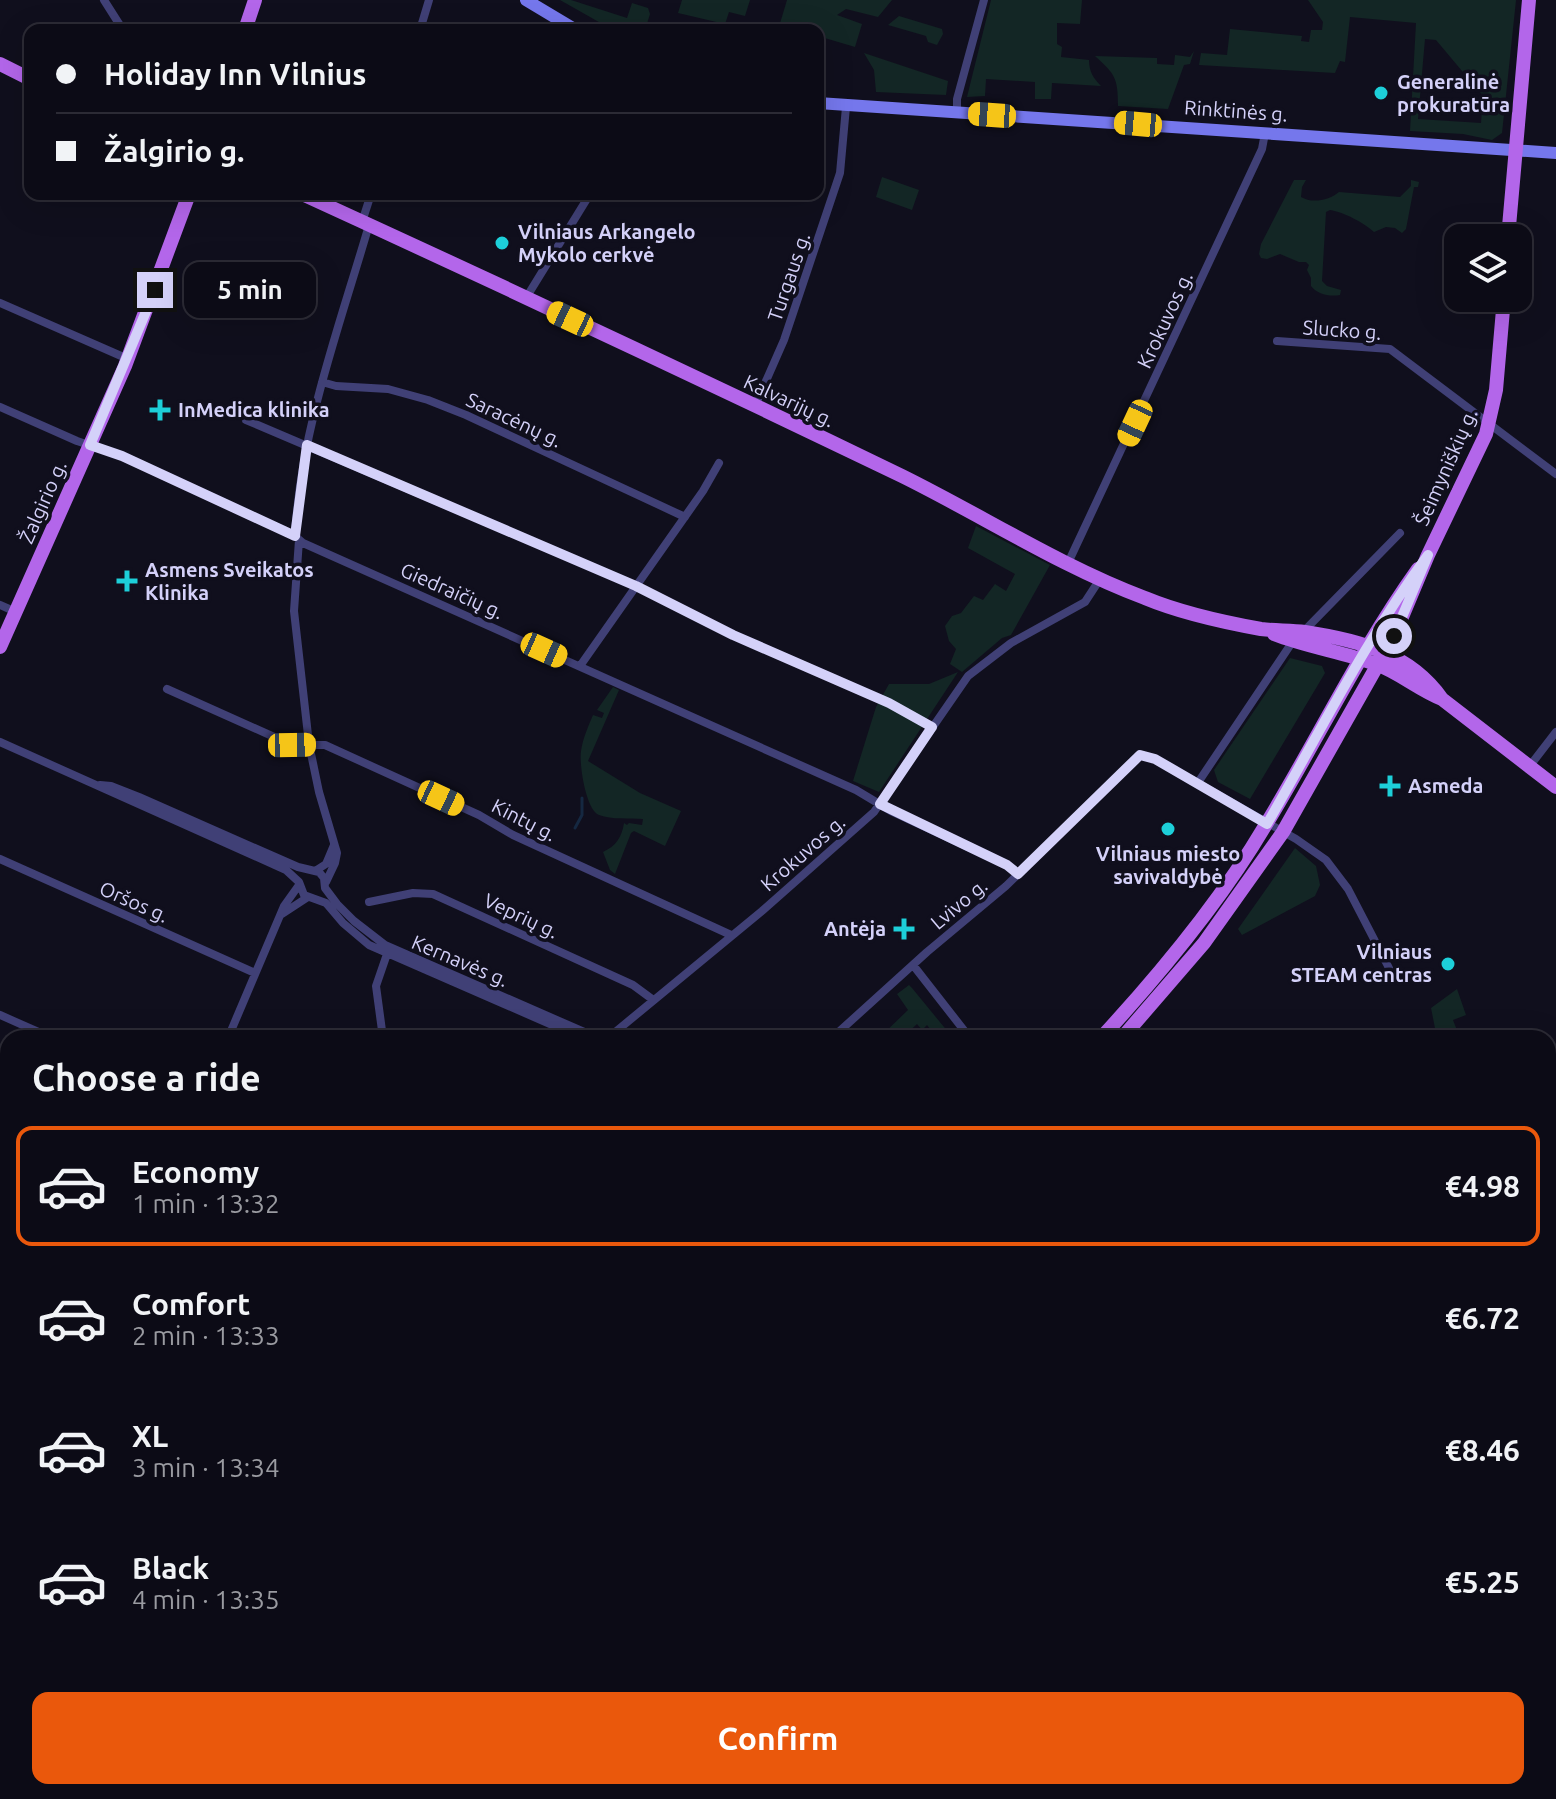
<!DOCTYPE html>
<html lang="en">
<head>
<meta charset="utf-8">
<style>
  body { margin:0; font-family:Ubuntu,sans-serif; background:#15141f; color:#f1f3f6; height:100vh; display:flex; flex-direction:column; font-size:30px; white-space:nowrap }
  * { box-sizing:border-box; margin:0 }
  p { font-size:26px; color:#9a9ba1 }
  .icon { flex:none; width:44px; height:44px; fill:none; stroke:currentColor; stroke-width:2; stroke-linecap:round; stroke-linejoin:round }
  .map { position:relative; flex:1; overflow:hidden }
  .side { position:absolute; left:0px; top:1030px; width:1556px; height:770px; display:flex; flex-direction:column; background:#0c0b16; border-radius:24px 24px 0 0; box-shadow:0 8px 32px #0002,0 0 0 2px #2c2b35 }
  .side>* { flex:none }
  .banner { position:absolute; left:24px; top:24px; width:800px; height:176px; border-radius:16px; box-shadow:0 8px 32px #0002,0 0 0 2px #2c2b35; display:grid; align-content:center; height:176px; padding:0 32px; background:#0c0b16 }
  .buttons { position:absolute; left:1444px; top:224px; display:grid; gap:16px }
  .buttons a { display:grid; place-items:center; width:88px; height:88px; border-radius:16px; background:#0c0b16; box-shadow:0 8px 32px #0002,0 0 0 2px #2c2b35; font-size:40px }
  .end { position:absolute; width:36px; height:36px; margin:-18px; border:10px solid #d4d1f9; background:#111; box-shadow:0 0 0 4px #111 }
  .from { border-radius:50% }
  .bubble { position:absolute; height:56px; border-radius:16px; background:#0c0b16; box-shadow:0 8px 32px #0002,0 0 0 2px #2c2b35; font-size:26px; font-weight:700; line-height:56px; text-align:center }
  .car { position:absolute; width:24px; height:48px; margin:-24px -12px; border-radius:10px; box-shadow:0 0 6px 2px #0007; background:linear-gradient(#f5c518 24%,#345 0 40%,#f5c518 0 76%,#345 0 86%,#f5c518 0) }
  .banner b { display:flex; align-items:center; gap:28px; height:76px; font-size:30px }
  .banner b+b { border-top:2px solid #2c2b35 }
  .banner i { width:20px; height:20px; background:#f1f3f6 }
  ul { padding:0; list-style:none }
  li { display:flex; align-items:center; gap:24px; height:120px; margin:0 16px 12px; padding:0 16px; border:4px solid transparent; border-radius:16px }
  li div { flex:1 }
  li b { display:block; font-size:30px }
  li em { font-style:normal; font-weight:700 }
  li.current { border-color:#ea580c }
  li>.icon { width:72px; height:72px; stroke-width:1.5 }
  h2 { padding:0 32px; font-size:36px; line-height:96px }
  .cta { display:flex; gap:16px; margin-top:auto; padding:16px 32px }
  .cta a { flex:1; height:92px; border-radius:16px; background:#ea580c; color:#fff; font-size:32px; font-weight:700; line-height:92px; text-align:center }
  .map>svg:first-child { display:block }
  .green { fill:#132625; fill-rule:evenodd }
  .water { fill:#152841 }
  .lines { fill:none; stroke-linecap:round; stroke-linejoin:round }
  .stream { stroke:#152841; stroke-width:3 }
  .street { stroke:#404076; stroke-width:8 }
  .secondary { stroke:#7577ec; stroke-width:12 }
  .primary { stroke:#b366ea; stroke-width:14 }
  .highway { stroke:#e95ca6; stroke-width:16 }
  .route { stroke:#d4d1f9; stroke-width:10 }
  .poi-dot { fill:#1dcfd9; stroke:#100f1d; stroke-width:3 }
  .labels { text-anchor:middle; stroke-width:7; stroke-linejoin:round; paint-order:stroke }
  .poi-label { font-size:20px; font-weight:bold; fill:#d4d1f9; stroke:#100f1d; text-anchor:start }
  .street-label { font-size:20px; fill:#d4d1f9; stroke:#100f1d }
</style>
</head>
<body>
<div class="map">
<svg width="1556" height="1799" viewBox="0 0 1556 1799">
  <rect width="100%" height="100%" fill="#100f1d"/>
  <path class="green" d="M560 0H571L627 18 632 3 648 8 650 14 645 30H613Z
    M682 0H750L745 16 729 12 725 24 678 13Z
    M787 0H892L878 17 846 9 837 15 862 24 855 47 818 36V30H778Z
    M991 0H1082L1080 24 1057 23V44L1062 47 1061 57 1089 60C1089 71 1093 78 1101 86L1052 83 1051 99H1035V82L986 79 985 96 967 97Z
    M1308 0H1516L1502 133 1492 140 1463 134 1410 131 1416 23 1350 17 1345 62 1340 61 1335 73 1199 65 1201 53 1227 55 1230 29 1302 36 1301 41 1309 42 1311 30H1322L1323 22ZM1425 39 1436 40 1483 96 1481 123 1418 119Z
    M899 16 942 29 943 34 937 45 928 42 926 36 888 25Z
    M1194 51 1190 64 1184 65 1168 109 1118 106C1118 78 1115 74 1095 56L1157 58V64L1174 65 1175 55 1190 57Z
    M864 53 948 81 946 95 876 92 874 70Z
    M882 177 919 190 912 210 876 197Z
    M1294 180H1306L1302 187 1301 197C1312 204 1330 200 1339 192L1400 197 1411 186V180L1419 182 1418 187H1414L1406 229 1402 233 1395 228 1386 227 1374 232C1364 223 1344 212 1330 210L1326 212 1322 281 1327 286 1341 290 1340 295C1329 297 1317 294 1311 286V278L1307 270 1309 265 1306 262H1299L1280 254 1267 259 1261 258 1259 254 1261 244Z
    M976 526 1050 565 1011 635 1002 638 962 672 950 664 956 649 949 641 945 626 952 616 961 613 974 596 983 600 995 584 1006 591 1015 574 968 548Z
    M1290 658 1322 666 1325 673 1250 799 1218 782 1214 770Z
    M958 672 879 792 853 781 876 707 889 684H929Z
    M613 687 619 690 588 761 640 793 681 811 665 846 634 831 631 833 615 874 610 870 603 852C616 846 622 837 624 823L627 825 629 823 642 825 643 819C630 818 612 820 599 815 586 810 579 765 581 751 583 738 588 727 593 715L602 718 604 713 597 710Z
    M1295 848 1316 866 1320 885 1315 896 1242 935 1238 929Z
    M909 985 912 988 953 1038H937L927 1025 922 1030 917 1024 902 1038H879L908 1010 897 994Z
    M1457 989 1466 1015 1453 1020 1458 1033 1462 1032 1465 1038H1450L1435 1028 1431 1008Z
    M1556 1137V1279L1548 1290V1141Z
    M0 1284 8 1287V1379L0 1375Z
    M0 1394 8 1396V1615L0 1621Z"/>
  <path class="water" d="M1556 1279V1406L1548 1413V1290Z
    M8 1442V1577L3 1570 0 1571V1448Z
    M870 1792H966L962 1799H866Z"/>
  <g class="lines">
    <path class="stream" d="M575 828 582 815V798"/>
    <path class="street" d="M104 0 123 30
      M420 30 429 0
      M957 113V99L984 0
      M362 222 371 194
      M526 298 590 194
      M0 303 128 359
      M1277 341 1390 349 1556 474
      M322 382 336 386 388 389 428 400 466 415 685 517
      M755 406 784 340 840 173 846 107
      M0 407 77 441 122 456 295 536 303 543 856 790 891 811 1007 865 1018 874
      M246 420 636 586 733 635 889 703 932 727
      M295 536C301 428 339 328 369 225
      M299 540 294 611 309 744 319 792 337 853 335 863 326 882
      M1068 563 1262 149 1265 133
      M0 605 16 612
      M1303 632 1400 533
      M580 666 703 491 719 463
      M167 689 292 745H325L479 815 513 835 731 935
      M0 742 286 870 299 882 304 895 326 903 343 923 369 945 582 1038
      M1529 767 1556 732
      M1197 784 1293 641
      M100 785 111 786 139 797 298 867 319 872 324 878 325 888 337 904 354 921 385 945 598 1038
      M0 859 255 973
      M315 871 326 864 334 845
      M369 902 413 893 433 894 633 985 652 999
      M282 914 308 897
      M913 965 970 1038
      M0 1015 52 1038
      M228 1038 284 906 299 885
      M383 1038 376 986 387 954
      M608 1038 762 911 874 812 968 676 1011 643 1085 602 1100 579
      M832 1038 927 952 1006 886 1140 755 1155 759 1296 839 1326 860 1348 889 1389 968
      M0 1232 8 1236
      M1548 1247 1556 1233
      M1548 1698 1556 1694
      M1245 1792 1249 1799
      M1417 1792 1420 1799
      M1540 1792 1541 1799
      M1345 1799 1359 1792"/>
    <path class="secondary" d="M526 0 576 30
      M818 103 1556 153
      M1548 1120 1556 1117
      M827 1799 829 1792"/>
    <path class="primary" d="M245 30 255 0
      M0 64 30 79
      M302 194C503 286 703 380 902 476 983 516 1060 566 1145 598 1181 613 1222 622 1261 629 1275 631 1290 630 1305 632 1358 640 1410 653 1442 699
      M1508 238 1529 0
      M1274 634C1307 647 1343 652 1376 664 1400 673 1419 690 1442 699L1556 787
      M0 647 125 366 189 194
      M1101 1038C1160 974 1220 902 1265 826 1317 741 1360 650 1418 569
      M1122 1038 1204 943 1283 832 1394 636 1428 555 1486 434 1496 390 1504 298
      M1548 1475 1556 1468
      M1548 1633 1556 1645
      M0 1733H8
      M211 1792 229 1799
      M475 1799 483 1792
      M513 1799 516 1792
      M1025 1799 1032 1792"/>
    <path class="highway" d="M0 1752H8
      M157 1792 169 1799
      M178 1792 198 1799
      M0 1796 2 1799"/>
  </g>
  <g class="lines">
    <path class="route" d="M155 290 90 445 122 456 295 536 307 445 636 586 733 635 889 703 932 727 880 804 1007 865 1018 874 1140 755 1155 759 1267 824C1319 734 1366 639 1428 555L1394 636"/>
  </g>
  <g class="poi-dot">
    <circle cx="1381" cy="93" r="8"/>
    <circle cx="502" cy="243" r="8"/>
    <path d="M156 398h8v8h8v8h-8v8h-8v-8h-8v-8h8z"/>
    <path d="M123 569h8v8h8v8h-8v8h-8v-8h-8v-8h8z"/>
    <path d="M1386 774h8v8h8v8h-8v8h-8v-8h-8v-8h8z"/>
    <circle cx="1168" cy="829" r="8"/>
    <path d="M900 917h8v8h8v8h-8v8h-8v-8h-8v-8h8z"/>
    <circle cx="1448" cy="964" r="8"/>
  </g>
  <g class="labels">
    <g class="poi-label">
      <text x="1397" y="89">Generalinė<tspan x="1397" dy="23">prokuratūra</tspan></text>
      <text x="518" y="239">Vilniaus Arkangelo<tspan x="518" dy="23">Mykolo cerkvė</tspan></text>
      <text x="178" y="417">InMedica klinika</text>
      <text x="145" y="577">Asmens Sveikatos<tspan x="145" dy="23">Klinika</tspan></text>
      <text x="1408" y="793">Asmeda</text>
      <text x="1168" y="861" text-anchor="middle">Vilniaus miesto<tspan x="1168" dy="23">savivaldybė</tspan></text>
      <text x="886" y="936" text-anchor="end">Antėja</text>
      <text x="1432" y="959" text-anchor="end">Vilniaus<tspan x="1432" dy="23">STEAM centras</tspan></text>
    </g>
    <g class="street-label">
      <text transform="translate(1236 111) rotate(4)" y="7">Rinktinės g.</text>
      <text transform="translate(789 277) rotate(-71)" y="7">Turgaus g.</text>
      <text transform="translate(1165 320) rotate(-65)" y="7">Krokuvos g.</text>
      <text transform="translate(1342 330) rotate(4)" y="7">Slucko g.</text>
      <text transform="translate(789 401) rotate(25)" y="7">Kalvarijų g.</text>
      <text transform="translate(514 420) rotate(25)" y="7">Saracėnų g.</text>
      <text transform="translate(1446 467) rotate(-66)" y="7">Šeimyniškių g.</text>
      <text transform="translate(43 502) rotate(-66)" y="7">Žalgirio g.</text>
      <text transform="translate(452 591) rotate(24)" y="7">Giedraičių g.</text>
      <text transform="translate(524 820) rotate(27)" y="7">Kintų g.</text>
      <text transform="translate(803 853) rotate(-41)" y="7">Krokuvos g.</text>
      <text transform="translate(134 902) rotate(24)" y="7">Oršos g.</text>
      <text transform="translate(959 904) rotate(-40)" y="7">Lvivo g.</text>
      <text transform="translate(521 916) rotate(25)" y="7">Veprių g.</text>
      <text transform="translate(460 961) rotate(23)" y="7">Kernavės g.</text>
    </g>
  </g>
</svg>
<div class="buttons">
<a><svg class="icon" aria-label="layers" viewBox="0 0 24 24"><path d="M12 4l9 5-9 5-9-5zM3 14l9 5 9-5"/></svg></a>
</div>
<i class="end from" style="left:1394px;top:636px"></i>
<i class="end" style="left:155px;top:290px"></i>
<div class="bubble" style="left:184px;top:262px;width:132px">5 min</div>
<i class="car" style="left:992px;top:115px;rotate:274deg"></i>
<i class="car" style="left:1138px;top:124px;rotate:275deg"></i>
<i class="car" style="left:570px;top:319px;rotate:295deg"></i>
<i class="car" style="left:1135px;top:423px;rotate:205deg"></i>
<i class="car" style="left:544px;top:650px;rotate:114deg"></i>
<i class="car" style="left:292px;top:745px;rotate:89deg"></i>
<i class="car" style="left:441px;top:798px;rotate:115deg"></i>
<div class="banner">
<b><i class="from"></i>Holiday Inn Vilnius</b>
<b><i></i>Žalgirio g.</b>
</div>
<section class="side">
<h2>Choose a ride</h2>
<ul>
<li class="current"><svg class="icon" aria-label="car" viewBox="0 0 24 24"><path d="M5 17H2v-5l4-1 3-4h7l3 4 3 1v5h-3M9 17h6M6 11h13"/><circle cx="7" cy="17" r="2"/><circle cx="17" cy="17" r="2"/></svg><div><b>Economy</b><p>1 min · 13:32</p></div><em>€4.98</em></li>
<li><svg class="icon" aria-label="car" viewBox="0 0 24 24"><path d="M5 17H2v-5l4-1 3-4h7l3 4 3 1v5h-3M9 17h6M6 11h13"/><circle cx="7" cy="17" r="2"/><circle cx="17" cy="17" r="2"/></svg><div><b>Comfort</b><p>2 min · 13:33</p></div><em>€6.72</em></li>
<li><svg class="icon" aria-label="car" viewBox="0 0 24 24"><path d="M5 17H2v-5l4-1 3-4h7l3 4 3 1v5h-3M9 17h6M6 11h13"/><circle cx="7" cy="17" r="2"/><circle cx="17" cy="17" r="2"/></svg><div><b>XL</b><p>3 min · 13:34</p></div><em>€8.46</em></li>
<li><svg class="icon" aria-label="car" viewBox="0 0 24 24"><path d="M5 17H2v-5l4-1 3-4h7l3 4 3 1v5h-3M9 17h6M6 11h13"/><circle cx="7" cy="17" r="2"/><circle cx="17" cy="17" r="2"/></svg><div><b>Black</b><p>4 min · 13:35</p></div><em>€5.25</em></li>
</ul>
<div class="cta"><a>Confirm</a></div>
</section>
</div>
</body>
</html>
